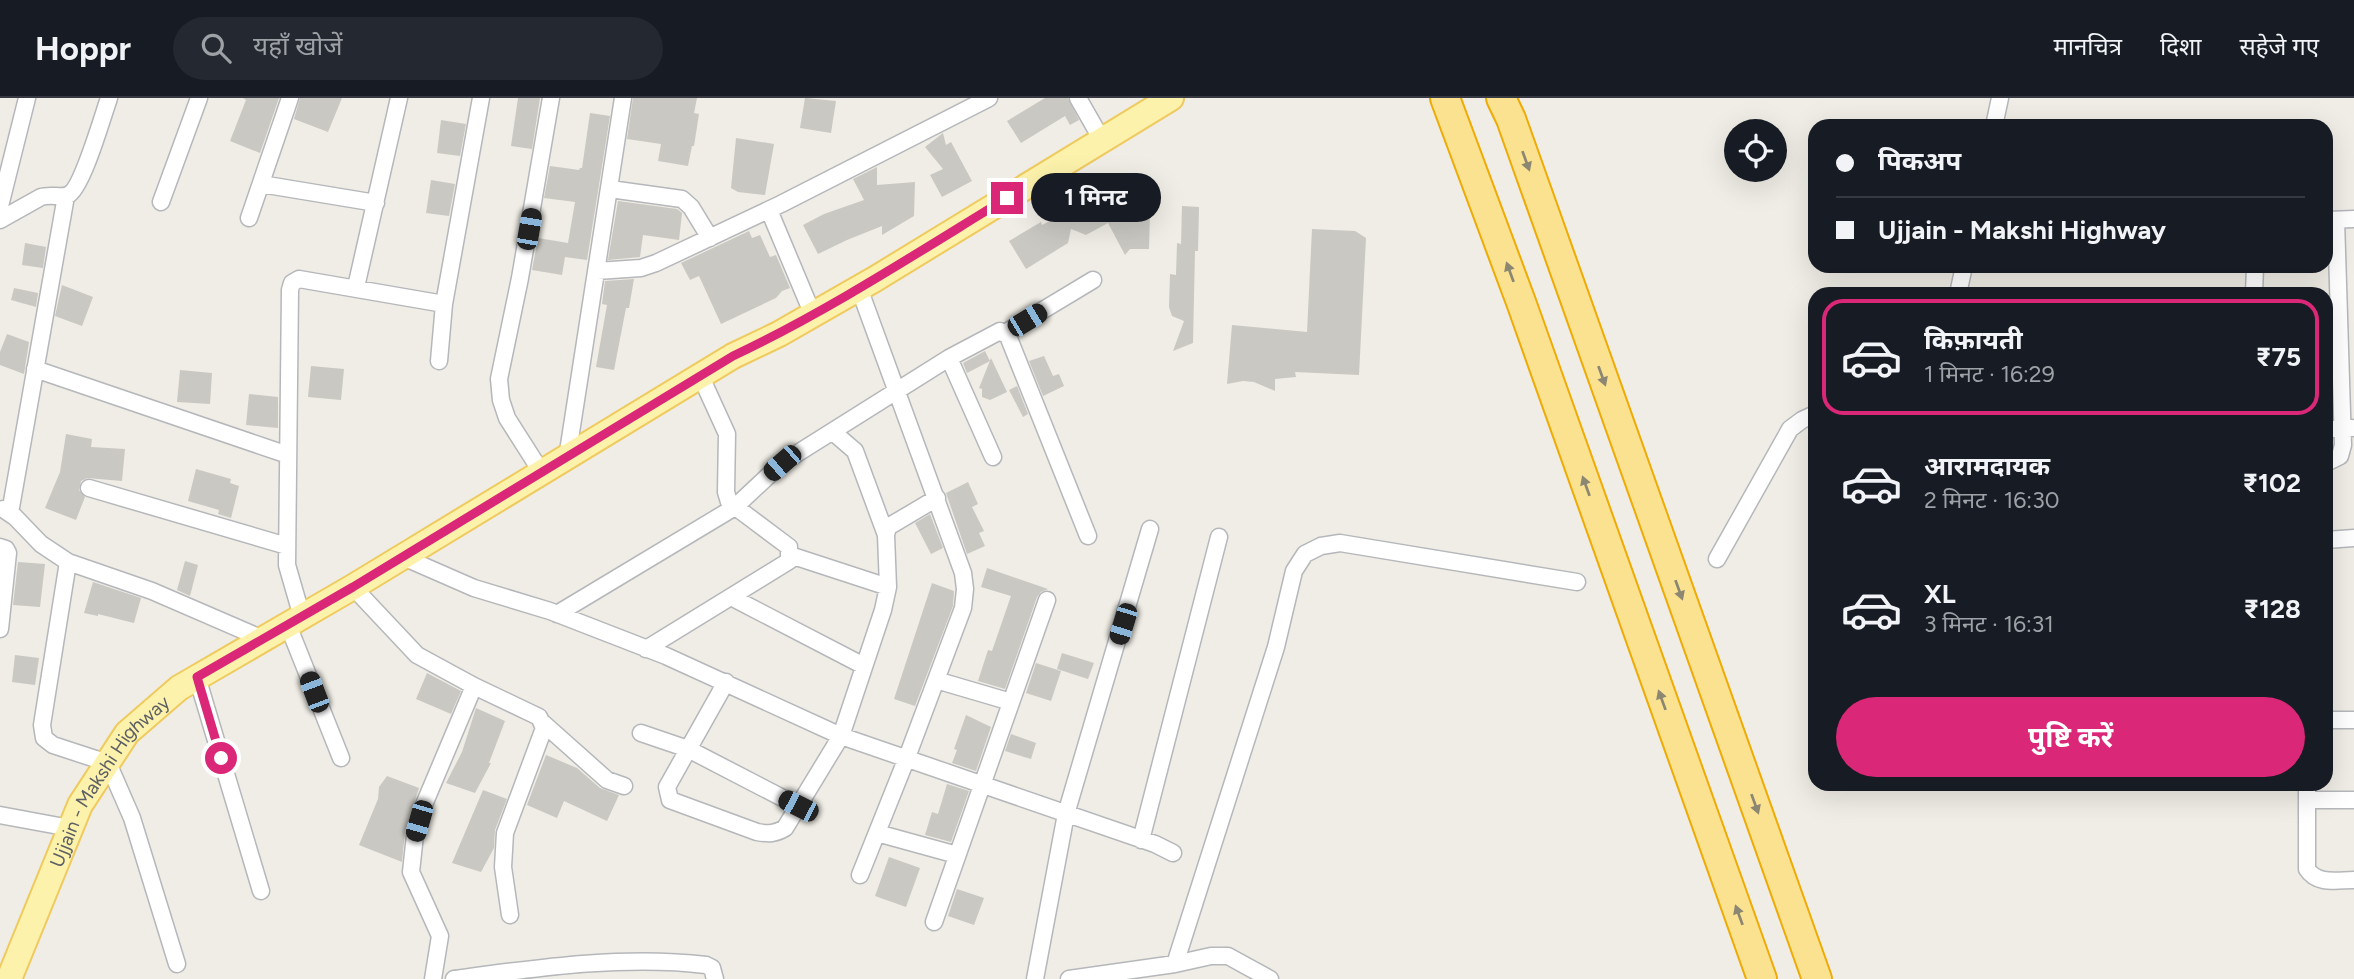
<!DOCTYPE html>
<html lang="hi">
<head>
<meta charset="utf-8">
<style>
  body { margin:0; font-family:Figtree,"Noto Sans Devanagari",sans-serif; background:#242831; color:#f1f3f6; height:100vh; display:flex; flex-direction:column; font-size:26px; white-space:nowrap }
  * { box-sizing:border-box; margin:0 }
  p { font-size:23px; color:#9ea1a6 }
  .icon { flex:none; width:38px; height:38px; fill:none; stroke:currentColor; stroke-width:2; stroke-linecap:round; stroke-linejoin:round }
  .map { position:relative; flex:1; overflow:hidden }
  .details { position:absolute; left:1808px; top:189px; width:525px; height:504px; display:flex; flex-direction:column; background:#171b24; border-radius:21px; box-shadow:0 7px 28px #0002 }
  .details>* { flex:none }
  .hud { position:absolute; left:1808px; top:21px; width:525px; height:154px; border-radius:21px; box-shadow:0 7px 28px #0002; display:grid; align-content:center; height:154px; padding:0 28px; background:#171b24 }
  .fabs { position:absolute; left:1724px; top:21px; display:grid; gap:14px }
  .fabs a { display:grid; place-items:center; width:63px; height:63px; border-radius:50%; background:#171b24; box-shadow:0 7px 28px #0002; font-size:35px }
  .end { position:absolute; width:32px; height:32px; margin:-16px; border:9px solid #db2777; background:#fff; box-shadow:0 0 0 4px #fff }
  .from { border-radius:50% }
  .bubble { position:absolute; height:49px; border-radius:24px; background:#171b24; box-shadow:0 7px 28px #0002; font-size:23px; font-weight:700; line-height:49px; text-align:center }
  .car { position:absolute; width:21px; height:42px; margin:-21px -10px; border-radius:9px; box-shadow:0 0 5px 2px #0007; background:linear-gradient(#222 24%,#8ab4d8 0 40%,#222 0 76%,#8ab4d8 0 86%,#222 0) }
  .hud b { display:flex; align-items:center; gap:24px; height:66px; font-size:26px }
  .hud b+b { border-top:2px solid #363941 }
  .hud i { width:18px; height:18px; background:#f1f3f6 }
  ul { padding:12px 0 0; list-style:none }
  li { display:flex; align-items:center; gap:21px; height:116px; margin:0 14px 10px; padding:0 14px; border:4px solid transparent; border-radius:21px }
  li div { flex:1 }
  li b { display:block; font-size:26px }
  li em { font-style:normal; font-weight:700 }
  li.active { border-color:#db2777 }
  li>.icon { width:63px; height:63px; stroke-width:1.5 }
  .primary-button { display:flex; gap:14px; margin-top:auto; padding:14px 28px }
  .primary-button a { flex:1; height:80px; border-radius:42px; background:#db2777; color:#fff; font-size:28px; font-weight:700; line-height:80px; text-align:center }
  header { display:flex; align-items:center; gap:42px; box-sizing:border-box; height:98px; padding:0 35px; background:#171b24; border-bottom:2px solid #363941 }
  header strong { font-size:33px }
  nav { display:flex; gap:38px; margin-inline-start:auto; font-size:24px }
  .search { width:490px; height:63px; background:#242831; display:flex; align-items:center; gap:18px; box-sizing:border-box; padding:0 24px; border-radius:38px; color:#9ea1a6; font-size:26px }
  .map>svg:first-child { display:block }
  .building { fill:#cac8c2 }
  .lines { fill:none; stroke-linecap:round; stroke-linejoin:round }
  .street-casing { stroke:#b5b7bb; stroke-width:19 }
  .primary-casing { stroke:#efca5e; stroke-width:28 }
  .highway-casing { stroke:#efab04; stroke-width:32 }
  .street { stroke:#fff; stroke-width:16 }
  .primary { stroke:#fdf2ab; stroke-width:24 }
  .highway { stroke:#fbe290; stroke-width:28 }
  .oneway { fill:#8c8772 }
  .route { stroke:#db2777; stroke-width:9 }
  .labels { text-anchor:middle; stroke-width:5; stroke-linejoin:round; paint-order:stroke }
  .street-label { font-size:19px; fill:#5d6065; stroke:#fff }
</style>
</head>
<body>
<header>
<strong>Hoppr</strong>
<div class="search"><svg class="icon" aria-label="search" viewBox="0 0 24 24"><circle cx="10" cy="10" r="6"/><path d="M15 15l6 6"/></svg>यहाँ खोजें</div>
<nav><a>मानचित्र</a><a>दिशा</a><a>सहेजे गए</a></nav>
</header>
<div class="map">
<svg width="2354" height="881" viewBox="0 0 2354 881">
  <rect width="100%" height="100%" fill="#efede5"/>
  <path class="building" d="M243 0H279L260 55 230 43 246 2Z
    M300 0H342L328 34 294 21Z
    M518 0H540L532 51 511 48Z
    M633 0H697L694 15 699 16 694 48H692L688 68 658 63 661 46 627 41Z
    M805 0 836 3 831 35 800 30Z
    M1045 0H1068L1079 22 1070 27 1065 18 1021 45 1007 23Z
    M590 15 610 18 587 162 565 159 562 177 532 172 538 140 568 145 575 104 544 100 550 68 579 72 580 70H582Z
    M441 22 466 26 460 58 437 55Z
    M943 35 946 47 951 44 972 83 942 99 930 77 943 71 925 49Z
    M736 40 774 46 765 97 738 94 731 90Z
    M877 69V87L915 84 914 118 882 137V128L847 142 818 156 803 127 824 116 864 102 853 81Z
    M1132 79 1150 114 1149 151H1130L1125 157 1108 125 1086 137 1071 131 1068 145 1026 171 1009 143 1041 124 1042 127Z
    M431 82 455 86 449 118 426 115Z
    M618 103 677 111 682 115 679 142 643 137 640 159 608 162Z
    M1182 108 1199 109 1198 153H1195L1193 245 1173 253 1184 223 1172 218 1169 209 1170 176 1176 177 1177 145 1181 146Z
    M1312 131 1355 133 1366 140 1359 277 1295 274 1296 279 1275 281V293L1254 284 1243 283 1227 286 1232 227 1307 234Z
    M749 133 752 140 760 137 770 159 776 157 790 190 782 193 776 200 721 226 699 178 690 182 681 165Z
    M25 145 46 149 43 170 22 167Z
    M634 181 629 210H626L614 272 596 269 607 207 602 206 605 183Z
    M62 187 93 199 82 228 55 218Z
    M14 190 38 195 36 209 11 202Z
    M7 236 29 244 24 276 0 267V254Z
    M985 253 990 263 967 275 963 265Z
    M1044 258 1053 278 1059 276 1064 288 1043 298 1029 263Z
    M991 260 1007 294 990 302 982 299V291L979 290Z
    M311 268 344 271 341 302 308 299Z
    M180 272 212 275 210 306 177 304Z
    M1017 288 1028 316 1023 319 1009 292Z
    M249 296 278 299V330L246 327Z
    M66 336 92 341 91 349 125 351 122 383 87 380 81 383 79 392 85 399 76 422 45 410 60 374Z
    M196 371 231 381 230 385 239 388 231 420 218 416 219 412 188 403Z
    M968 384 978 406 972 409 984 433 979 435 985 448 967 456 946 395Z
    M930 416 943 450 931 456 915 425Z
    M185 463 198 467 190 498 177 492Z
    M18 464 45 466 40 509 13 507Z
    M987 470 1048 491 1041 494 1037 499 1005 591 978 583 988 552 992 553 1011 498 981 489Z
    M93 484 141 500 134 525 98 516V518L84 515Z
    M932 485 954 493 953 508 915 608 894 601Z
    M1062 555 1094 565 1088 581 1057 571Z
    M15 557 39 560 35 587 12 584Z
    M1036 565 1061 573 1051 603 1026 595Z
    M427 575 461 593 451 616 416 601Z
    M476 610 505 623 489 665H491L475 695 446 685 462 654Z
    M966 617 991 629 976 673 952 665 957 652 954 651Z
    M1011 636 1036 645 1031 661 1005 653Z
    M546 657 577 670 600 690 619 697 607 723 564 703 557 720 527 707Z
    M387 678 419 690 405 734 402 764 359 747 378 701 379 689Z
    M947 686 969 693 951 744 925 737 932 714 938 716Z
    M483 692 507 701 495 732 494 750 481 774 452 765Z
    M889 759 920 770 906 809 875 798Z
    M957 791 984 800 974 827 948 818Z"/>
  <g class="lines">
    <g class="street-casing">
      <path id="street" d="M1078 0 1102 42
        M1994 28 2000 0
        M261 86 376 105
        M610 91 682 101 691 109 710 140
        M161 104 199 0
        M0 108 27 0
        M769 112 813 217
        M249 120 290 0
        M0 122 41 99C50 96 61 100 68 97 82 91 103 17 109 0
        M2328 122 2354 121
        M597 173 641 170 656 165 781 106 989 0
        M356 189 399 0
        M859 190 963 475 965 491 963 510 906 662 860 777
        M1958 196 1964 168
        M2254 196 2255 168
        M1005 235 1093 182
        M949 260 993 359
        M439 263 444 206 481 0
        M35 271 288 357
        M2326 331 2352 330
        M833 334 855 353 886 437
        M567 360 623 0
        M2326 365 2340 358 2343 347 2336 122
        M542 375 507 320 501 302 499 281 520 180 551 0
        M89 390 287 448
        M3 411 15 419 41 446 68 464 152 493 263 541
        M10 415 66 98
        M2326 442 2354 440
        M0 449 6 451 8 455 0 531
        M790 457 888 489
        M403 459 474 490 550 513 666 558 841 638 1155 746 1173 755
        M1717 461 1790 331 1802 322 1815 316
        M68 464 42 627 44 640 53 647 108 665 132 720 177 866
        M353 489 417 557 474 588 423 709 415 737 411 774 440 838 433 881
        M731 499 864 568
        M557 516 735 409 782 365 949 260 1000 233 1008 238 1088 438
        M302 519 287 467 290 192 292 185 299 181 444 206
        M288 527 341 660
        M646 551 789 463V449L729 404 726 394 727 336 701 279
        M197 579 261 793
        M936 582 1011 604
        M726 584 667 689 670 702 757 734C769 736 775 736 785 730L841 638 883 512 888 489 886 437 888 429 937 400
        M474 588 539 619 544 630 505 735 503 769 510 817
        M2326 622H2354
        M543 625 607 682 624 688
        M641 635 688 651 798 708
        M2307 686V771C2317 787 2337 782 2354 782
        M2307 702H2354
        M0 717 70 730
        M877 735 957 757
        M1141 742 1219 439
        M934 824 1047 502
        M1175 866 1276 549 1294 473 1305 456 1321 448 1340 445 1577 484
        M454 881C536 870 624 857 706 867L712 870 715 881
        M1035 881 1066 716 1150 431
        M1069 881 1175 866 1211 858H1228L1270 881"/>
    </g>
    <g class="primary-casing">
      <g id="primary">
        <path id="s1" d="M9 881 80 707 127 635 179 590 353 489 733 258 779 236 875 181 1171 0"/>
      </g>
    </g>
    <g class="highway-casing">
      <path id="highway" d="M1445 0 1521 204 1762 881
        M1501 0 1511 21 1817 881"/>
    </g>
    <use href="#street" class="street"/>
    <use href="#primary" class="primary"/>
    <use href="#highway" class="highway"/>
  </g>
  <defs><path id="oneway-solid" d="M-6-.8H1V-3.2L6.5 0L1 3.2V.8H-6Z" transform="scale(1.75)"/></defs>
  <g class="oneway">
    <use href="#oneway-solid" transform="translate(1526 63) rotate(70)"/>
    <use href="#oneway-solid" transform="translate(1510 174) rotate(-110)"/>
    <use href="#oneway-solid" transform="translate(1602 278) rotate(70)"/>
    <use href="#oneway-solid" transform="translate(1586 388) rotate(-110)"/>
    <use href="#oneway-solid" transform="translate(1679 492) rotate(70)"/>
    <use href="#oneway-solid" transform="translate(1662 602) rotate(-110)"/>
    <use href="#oneway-solid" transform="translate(1755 706) rotate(70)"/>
    <use href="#oneway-solid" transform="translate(1739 817) rotate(-110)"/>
  </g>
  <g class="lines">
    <path class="route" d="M221 660 197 579 353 489 733 258C828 213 917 155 1007 100"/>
  </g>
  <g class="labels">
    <g class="street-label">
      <text dy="7" stroke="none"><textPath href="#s1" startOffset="224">Ujjain - Makshi Highway</textPath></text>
    </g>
  </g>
</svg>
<div class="fabs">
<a><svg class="icon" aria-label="locate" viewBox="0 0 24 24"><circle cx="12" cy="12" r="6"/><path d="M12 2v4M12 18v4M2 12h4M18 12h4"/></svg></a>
</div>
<i class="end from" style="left:221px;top:660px"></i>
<i class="end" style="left:1007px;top:100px"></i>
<div class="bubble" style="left:1031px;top:75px;width:130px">1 मिनट</div>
<i class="car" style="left:529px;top:131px;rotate:10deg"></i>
<i class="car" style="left:1027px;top:222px;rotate:59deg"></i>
<i class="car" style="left:782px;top:365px;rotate:229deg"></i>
<i class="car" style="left:1123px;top:526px;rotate:197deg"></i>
<i class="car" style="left:314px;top:594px;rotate:339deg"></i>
<i class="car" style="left:798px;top:708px;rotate:297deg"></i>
<i class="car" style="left:419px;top:723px;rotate:196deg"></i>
<div class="hud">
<b><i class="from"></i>पिकअप</b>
<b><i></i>Ujjain - Makshi Highway</b>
</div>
<section class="details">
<ul>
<li class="active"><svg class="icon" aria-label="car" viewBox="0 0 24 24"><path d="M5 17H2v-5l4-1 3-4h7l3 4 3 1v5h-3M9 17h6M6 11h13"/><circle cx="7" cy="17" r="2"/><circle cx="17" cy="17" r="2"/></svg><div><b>किफ़ायती</b><p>1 मिनट · 16:29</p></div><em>₹75</em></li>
<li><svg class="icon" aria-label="car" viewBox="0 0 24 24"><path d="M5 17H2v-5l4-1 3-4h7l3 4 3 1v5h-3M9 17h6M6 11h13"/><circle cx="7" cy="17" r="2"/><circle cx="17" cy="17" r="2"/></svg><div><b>आरामदायक</b><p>2 मिनट · 16:30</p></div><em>₹102</em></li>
<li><svg class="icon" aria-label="car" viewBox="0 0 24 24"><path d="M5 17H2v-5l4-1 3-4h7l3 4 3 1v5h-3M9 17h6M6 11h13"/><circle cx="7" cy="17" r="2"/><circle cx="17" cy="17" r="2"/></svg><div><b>XL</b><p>3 मिनट · 16:31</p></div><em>₹128</em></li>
</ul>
<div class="primary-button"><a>पुष्टि करें</a></div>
</section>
</div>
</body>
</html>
